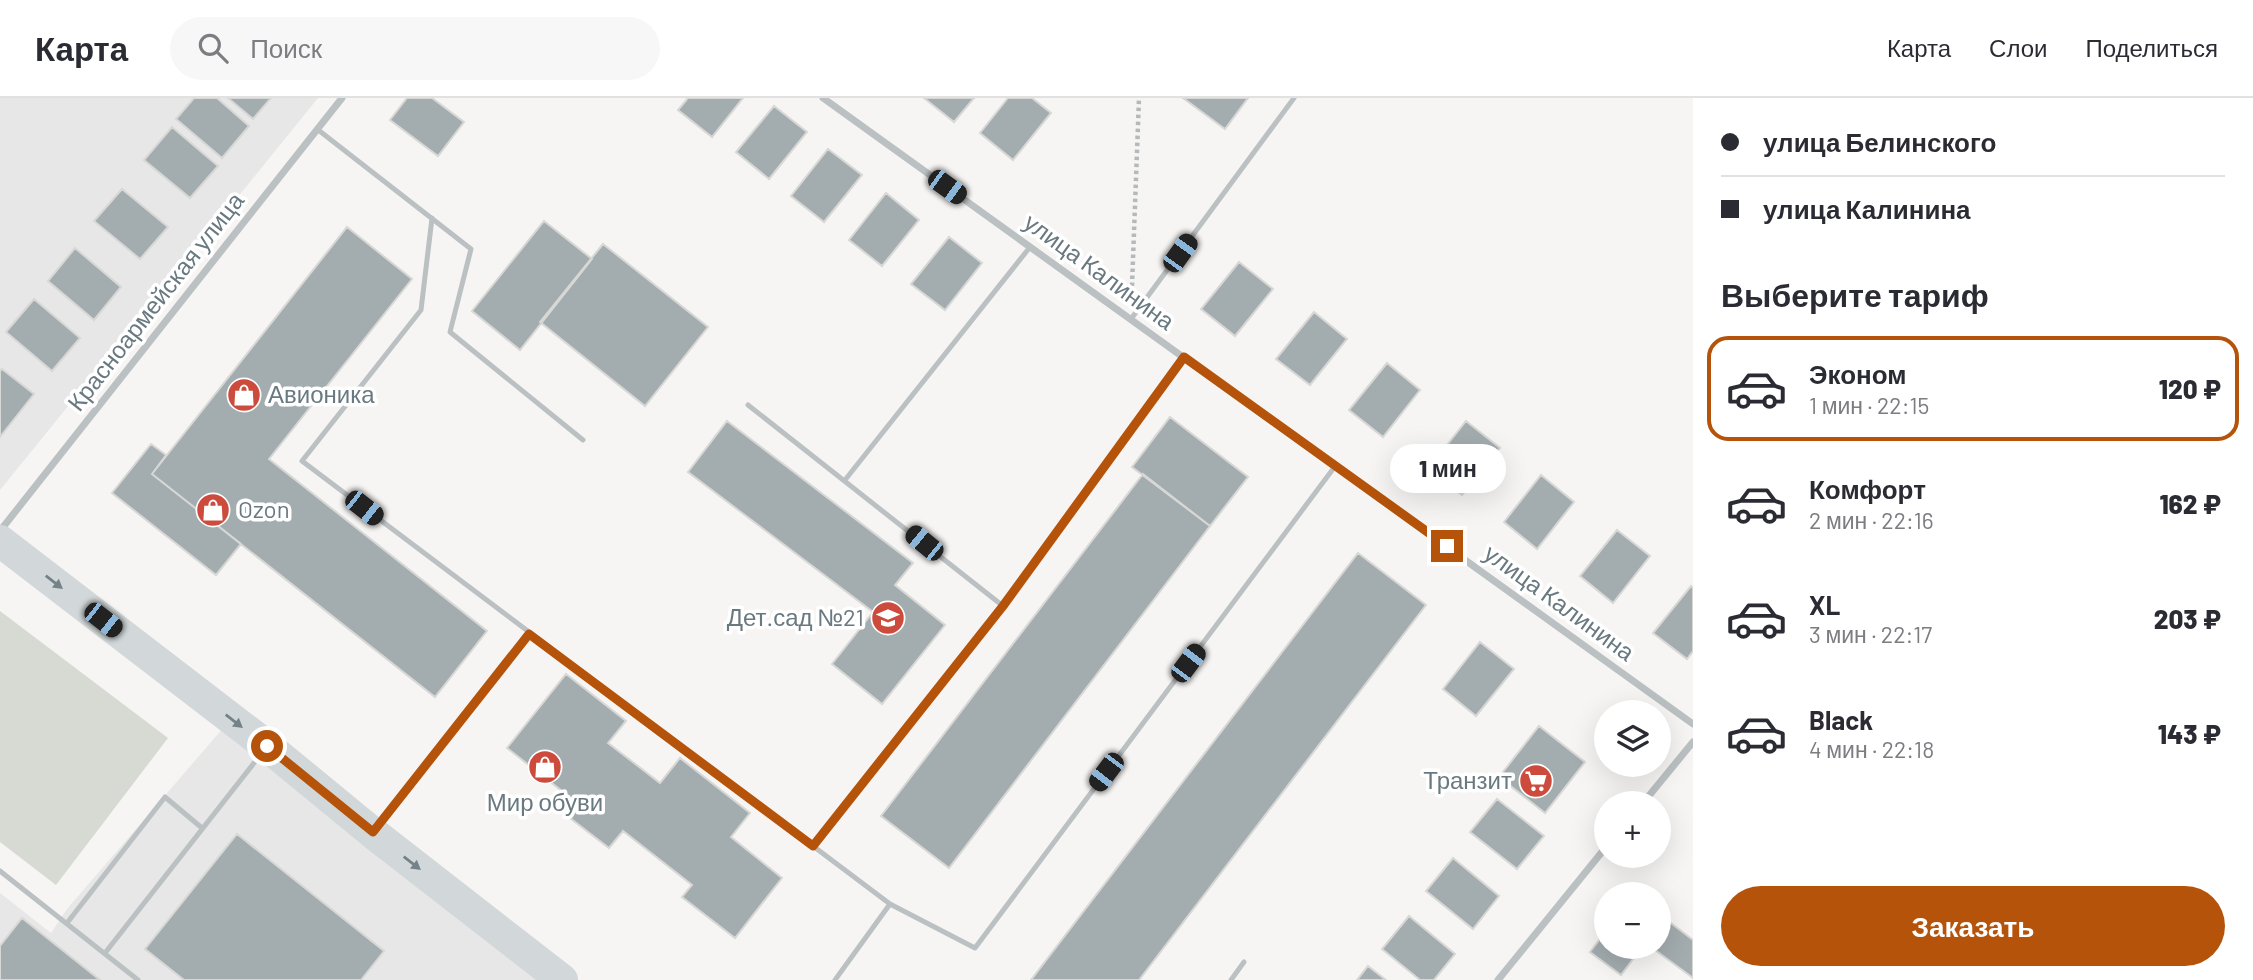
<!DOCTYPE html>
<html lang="ru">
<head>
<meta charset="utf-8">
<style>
  body { margin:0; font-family:Barlow,sans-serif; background:#f7f7f7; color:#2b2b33; height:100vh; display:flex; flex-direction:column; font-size:26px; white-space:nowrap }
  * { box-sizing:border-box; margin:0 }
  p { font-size:23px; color:#7c7c81 }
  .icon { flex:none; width:38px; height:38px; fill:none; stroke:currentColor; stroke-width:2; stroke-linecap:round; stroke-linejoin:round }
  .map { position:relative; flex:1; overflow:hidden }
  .details { display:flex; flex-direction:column; background:#fff; width:560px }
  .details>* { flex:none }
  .guide { display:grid; align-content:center; height:154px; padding:0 28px; background:#fff }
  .tools { position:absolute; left:1594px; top:602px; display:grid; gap:14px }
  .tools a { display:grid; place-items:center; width:77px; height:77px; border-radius:50%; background:#fff; box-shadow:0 7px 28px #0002; font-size:35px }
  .end { position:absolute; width:32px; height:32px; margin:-16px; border:9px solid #b45309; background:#fff; box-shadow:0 0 0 4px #fff }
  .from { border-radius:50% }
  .bubble { position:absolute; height:49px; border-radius:24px; background:#fff; box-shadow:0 7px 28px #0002; font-size:23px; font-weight:800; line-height:49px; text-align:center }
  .car { position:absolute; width:21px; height:42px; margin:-21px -10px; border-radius:9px; box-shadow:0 0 5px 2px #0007; background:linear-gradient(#222 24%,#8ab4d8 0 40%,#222 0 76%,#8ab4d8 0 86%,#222 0) }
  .guide b { display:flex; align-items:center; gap:24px; height:66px; font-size:26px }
  .guide b+b { border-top:2px solid #e1e1e2 }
  .guide i { width:18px; height:18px; background:#2b2b33 }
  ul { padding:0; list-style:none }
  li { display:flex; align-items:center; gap:21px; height:105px; margin:0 14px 10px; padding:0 14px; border:4px solid transparent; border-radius:21px }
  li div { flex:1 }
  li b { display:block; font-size:26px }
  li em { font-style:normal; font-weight:800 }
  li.current { border-color:#b45309 }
  li>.icon { width:63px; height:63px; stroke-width:1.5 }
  h2 { padding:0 28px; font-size:32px; line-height:84px }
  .primary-button { display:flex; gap:14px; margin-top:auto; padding:14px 28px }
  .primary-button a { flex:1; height:80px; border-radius:42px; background:#b45309; color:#fff; font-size:28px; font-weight:800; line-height:80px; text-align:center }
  header { display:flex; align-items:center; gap:42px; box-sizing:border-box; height:98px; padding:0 35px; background:#fff; border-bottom:2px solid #e1e1e2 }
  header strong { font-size:33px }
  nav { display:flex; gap:38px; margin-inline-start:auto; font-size:24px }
  .search { width:490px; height:63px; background:#f7f7f7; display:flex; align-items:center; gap:18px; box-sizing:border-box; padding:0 24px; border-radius:38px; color:#7c7c81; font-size:26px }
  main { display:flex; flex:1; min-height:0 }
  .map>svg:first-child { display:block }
  .built { fill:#e6e7e6 }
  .green { fill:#d6dad3 }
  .building { fill:#a3acaf; stroke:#d7d7d5; stroke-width:2 }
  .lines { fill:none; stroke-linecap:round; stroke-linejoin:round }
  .path { stroke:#b5b9ba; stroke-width:4.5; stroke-dasharray:3.5 3.5; stroke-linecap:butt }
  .lane { stroke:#bbc0c2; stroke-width:5 }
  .street { stroke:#bbc0c2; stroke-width:7 }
  .secondary { stroke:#d2d8d9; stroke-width:32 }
  .oneway { fill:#748289 }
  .route { stroke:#b45309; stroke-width:9 }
  .labels { text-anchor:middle; stroke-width:7; stroke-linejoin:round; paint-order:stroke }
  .street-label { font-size:24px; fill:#697980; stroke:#fff }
  .poi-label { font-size:24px; fill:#697980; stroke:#fff; text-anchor:start }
</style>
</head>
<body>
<header>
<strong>Карта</strong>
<div class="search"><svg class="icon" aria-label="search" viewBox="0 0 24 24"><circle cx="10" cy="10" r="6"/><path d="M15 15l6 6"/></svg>Поиск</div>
<nav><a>Карта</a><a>Слои</a><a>Поделиться</a></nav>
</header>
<main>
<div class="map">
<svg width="1693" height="882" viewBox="0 0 1693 882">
  <rect width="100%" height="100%" fill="#f6f5f3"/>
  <path class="built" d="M0 0H318L0 392Z
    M224 629 554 882H0V795L51 835 67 811Z"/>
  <path class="green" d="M0 513 168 640 56 787 0 744Z"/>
  <path class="building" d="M194 0H217L249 28 222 60 176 21Z
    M228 0H271L253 21Z
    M407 0H432L464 24 438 58 390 22Z
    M688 0H743L712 39 678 12Z
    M924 0H974L954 24Z
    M1008 0H1032L1051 15 1013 62 980 35Z
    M1183 0H1248L1225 31Z
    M774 8 807 34 769 81 736 54Z
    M172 29 218 68 190 100 144 62Z
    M828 51 862 77 824 124 791 98Z
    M122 91 168 129 140 161 94 123Z
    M886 95 919 122 882 168 849 142Z
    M544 123 592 161 520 252 472 213Z
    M347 129 412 181 269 361 487 533 435 599 152 376Z
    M949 139 982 165 945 212 911 186Z
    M603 146 708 229 645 308 540 224Z
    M75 150 121 189 94 222 48 183Z
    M1239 164 1273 191 1235 238 1201 211Z
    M34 201 80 240 52 273 6 234Z
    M1314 214 1347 241 1310 287 1276 261Z
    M1387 265 1420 292 1383 339 1349 312Z
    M2 271 34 296 0 339V273Z
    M1170 319 1248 379 1210 428 1132 369Z
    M727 323 913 465 895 487 945 527 882 606 832 566 873 514 688 374Z
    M1466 323 1500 350 1462 397 1429 370Z
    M151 346 166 357 152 376 241 446 216 477 112 395Z
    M1143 376 1210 428 949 770 881 718Z
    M1541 377 1574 404 1537 451 1504 424Z
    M1617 432 1650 458 1613 505 1580 478Z
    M1358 455 1426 507 1139 882H1031Z
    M1691 488 1693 490V553L1687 561 1653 535Z
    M1480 544 1514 571 1476 618 1443 591Z
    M566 576 626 623 608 645 660 685 680 660 750 715 731 739 782 780 735 840 682 799 692 787 623 733 609 750 557 710 567 697 507 650Z
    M1539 628 1585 664 1545 715 1499 679Z
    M1497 701 1544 738 1517 771 1470 734Z
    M237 736 384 853 361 882H184L145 851Z
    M1453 760 1499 798 1473 831 1426 793Z
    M1659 816 1693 842V880L1651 849H1659Z
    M1409 818 1455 856 1434 882H1420L1382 851Z
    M22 820 100 882H0V848Z
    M1606 833V849H1642L1621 877 1590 854Z
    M1368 868 1386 882H1357Z"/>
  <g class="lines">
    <path class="path" d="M1132 188 1139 0"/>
    <path class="lane" d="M317 31 471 151 450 234 583 342
      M432 120 421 212 302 363 890 806 975 850 1336 367
      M1131 221 1294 0
      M748 307 1003 508 813 748
      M845 382 1030 149
      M1003 508 1184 259
      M379 727 529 536
      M0 773 138 882
      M67 825 165 699 202 730
      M105 855 261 656
      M835 882 890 806
      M1231 882 1244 864"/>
    <path class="street" d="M823 0 1693 626
      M0 433 342 0
      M1643 705 1693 644
      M1498 882 1606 749"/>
    <path class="secondary" d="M0 443 267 648 373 735 562 882"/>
  </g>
  <defs><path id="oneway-solid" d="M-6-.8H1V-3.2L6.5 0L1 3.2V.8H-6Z" transform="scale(1.75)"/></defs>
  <g class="oneway">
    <use href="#oneway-solid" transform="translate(54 484) rotate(38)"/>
    <use href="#oneway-solid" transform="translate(234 623) rotate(38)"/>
    <use href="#oneway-solid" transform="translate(412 765) rotate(38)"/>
  </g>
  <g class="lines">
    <path class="route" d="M267 648 373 734 529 536 813 748 1003 508 1184 259 1447 448"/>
  </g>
  <defs>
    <g id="shop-disc" transform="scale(1.75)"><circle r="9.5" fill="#cc4b3d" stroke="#fff"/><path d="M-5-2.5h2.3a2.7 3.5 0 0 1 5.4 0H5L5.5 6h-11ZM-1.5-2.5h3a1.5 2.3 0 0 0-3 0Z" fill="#fff"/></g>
    <g id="school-disc" transform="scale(1.75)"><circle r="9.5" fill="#cc4b3d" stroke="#fff"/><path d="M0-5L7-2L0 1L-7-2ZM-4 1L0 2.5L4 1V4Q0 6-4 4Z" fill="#fff"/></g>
    <g id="supermarket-disc" transform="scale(1.75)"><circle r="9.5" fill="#cc4b3d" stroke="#fff"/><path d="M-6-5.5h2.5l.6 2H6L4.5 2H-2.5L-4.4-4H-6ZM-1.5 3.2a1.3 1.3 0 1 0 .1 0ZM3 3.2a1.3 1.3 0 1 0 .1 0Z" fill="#fff"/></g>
  </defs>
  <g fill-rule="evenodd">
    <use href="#shop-disc" x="244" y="297"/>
    <use href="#shop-disc" x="213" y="412"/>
    <use href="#school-disc" x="888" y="520"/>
    <use href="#shop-disc" x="545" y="669"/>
    <use href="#supermarket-disc" x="1536" y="683"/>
  </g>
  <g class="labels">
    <g class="street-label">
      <text transform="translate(1099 174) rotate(36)" y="8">улица Калинина</text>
      <text transform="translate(156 204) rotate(-52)" y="8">Красноармейская улица</text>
      <text transform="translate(1559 505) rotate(36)" y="8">улица Калинина</text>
    </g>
    <g class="poi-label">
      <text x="268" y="305">Авионика</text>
      <text x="238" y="420">Ozon</text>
      <text x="864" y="528" text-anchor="end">Дет.сад №21</text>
      <text x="1512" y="691" text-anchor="end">Транзит</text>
      <text x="545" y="713" text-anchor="middle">Мир обуви</text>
    </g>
  </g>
</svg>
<div class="tools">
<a><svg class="icon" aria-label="layers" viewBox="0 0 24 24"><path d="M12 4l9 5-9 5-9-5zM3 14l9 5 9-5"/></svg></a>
<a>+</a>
<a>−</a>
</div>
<i class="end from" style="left:267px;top:648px"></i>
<i class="end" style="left:1447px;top:448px"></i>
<div class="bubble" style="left:1390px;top:346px;width:116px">1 мин</div>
<i class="car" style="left:947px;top:89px;rotate:126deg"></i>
<i class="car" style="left:1180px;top:155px;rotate:36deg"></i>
<i class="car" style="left:364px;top:410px;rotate:128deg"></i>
<i class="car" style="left:924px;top:445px;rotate:309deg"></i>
<i class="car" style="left:103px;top:522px;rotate:128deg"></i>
<i class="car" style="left:1188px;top:565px;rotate:37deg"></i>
<i class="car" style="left:1106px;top:674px;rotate:217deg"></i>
</div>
<section class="details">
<div class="guide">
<b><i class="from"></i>улица Белинского</b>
<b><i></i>улица Калинина</b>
</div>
<h2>Выберите тариф</h2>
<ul>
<li class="current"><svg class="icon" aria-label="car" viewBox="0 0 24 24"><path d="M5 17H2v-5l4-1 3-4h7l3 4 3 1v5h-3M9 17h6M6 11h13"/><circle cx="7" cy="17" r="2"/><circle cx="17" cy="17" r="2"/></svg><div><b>Эконом</b><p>1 мин · 22:15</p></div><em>120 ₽</em></li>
<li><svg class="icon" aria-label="car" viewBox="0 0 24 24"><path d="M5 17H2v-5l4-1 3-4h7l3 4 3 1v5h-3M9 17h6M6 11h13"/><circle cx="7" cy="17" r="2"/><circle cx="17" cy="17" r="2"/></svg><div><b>Комфорт</b><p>2 мин · 22:16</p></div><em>162 ₽</em></li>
<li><svg class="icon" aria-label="car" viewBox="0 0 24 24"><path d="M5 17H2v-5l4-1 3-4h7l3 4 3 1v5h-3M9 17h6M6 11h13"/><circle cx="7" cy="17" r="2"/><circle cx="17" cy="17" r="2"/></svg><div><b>XL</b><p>3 мин · 22:17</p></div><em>203 ₽</em></li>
<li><svg class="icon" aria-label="car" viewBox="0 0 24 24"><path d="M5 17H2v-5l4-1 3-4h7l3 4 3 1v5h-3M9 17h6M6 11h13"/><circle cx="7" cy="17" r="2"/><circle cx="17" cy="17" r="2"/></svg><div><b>Black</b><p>4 мин · 22:18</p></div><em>143 ₽</em></li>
</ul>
<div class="primary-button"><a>Заказать</a></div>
</section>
</main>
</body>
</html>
